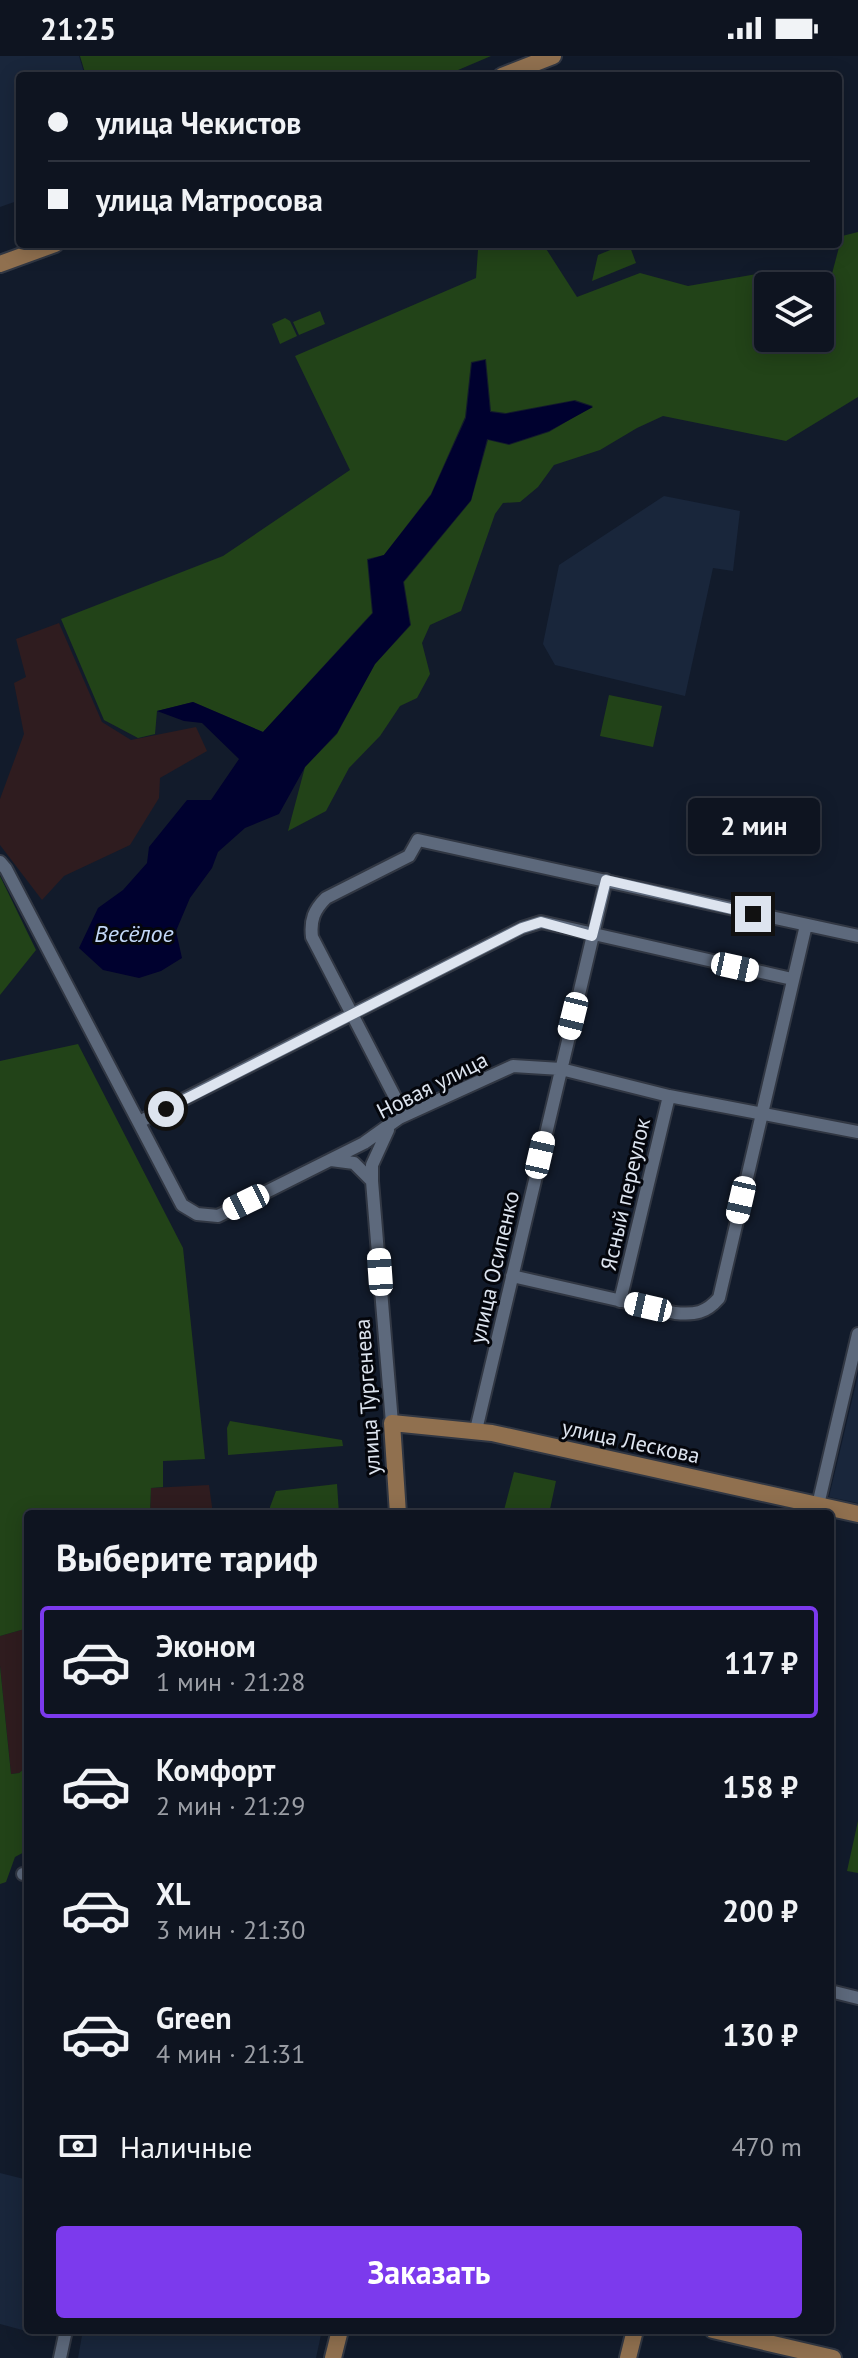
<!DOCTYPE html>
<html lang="ru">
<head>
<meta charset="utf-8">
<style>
  body { margin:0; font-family:"PT Sans",sans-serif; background:#171d29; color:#f1f3f6; height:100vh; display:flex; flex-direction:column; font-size:30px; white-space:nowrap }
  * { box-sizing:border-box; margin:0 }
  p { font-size:26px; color:#9b9ea5 }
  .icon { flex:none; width:44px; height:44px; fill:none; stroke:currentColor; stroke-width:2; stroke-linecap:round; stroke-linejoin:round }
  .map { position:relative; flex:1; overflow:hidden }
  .drawer { position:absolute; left:24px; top:1454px; width:810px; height:824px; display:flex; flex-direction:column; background:#0e1420; border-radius:8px; box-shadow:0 4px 20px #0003,0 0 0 2px #2e333e }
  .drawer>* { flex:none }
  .top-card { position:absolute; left:16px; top:16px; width:826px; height:176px; border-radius:8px; box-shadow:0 4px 20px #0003,0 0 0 2px #2e333e; display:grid; align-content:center; height:176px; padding:0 32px; background:#0e1420 }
  .controls { position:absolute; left:754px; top:216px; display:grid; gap:16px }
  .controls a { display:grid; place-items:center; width:80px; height:80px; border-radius:8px; background:#0e1420; box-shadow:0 4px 20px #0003,0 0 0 2px #2e333e; font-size:40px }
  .end { position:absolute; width:36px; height:36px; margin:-18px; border:10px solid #dde4ef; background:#111; box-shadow:0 0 0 4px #111 }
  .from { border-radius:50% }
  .bubble { position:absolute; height:56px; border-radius:8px; background:#0e1420; box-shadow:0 4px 20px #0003,0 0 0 2px #2e333e; font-size:26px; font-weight:800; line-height:56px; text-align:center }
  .car { position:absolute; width:24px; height:48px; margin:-24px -12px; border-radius:10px; box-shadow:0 0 6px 2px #0007; background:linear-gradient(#fff 24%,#345 0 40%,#fff 0 76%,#345 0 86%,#fff 0) }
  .top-card b { display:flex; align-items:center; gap:28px; height:76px; font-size:30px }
  .top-card b+b { border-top:2px solid #2e333e }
  .top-card i { width:20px; height:20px; background:#f1f3f6 }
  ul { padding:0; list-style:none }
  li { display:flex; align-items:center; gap:24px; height:112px; margin:0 16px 12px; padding:0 16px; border:4px solid transparent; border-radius:8px }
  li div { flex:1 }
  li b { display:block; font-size:30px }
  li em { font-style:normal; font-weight:800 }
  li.current { border-color:#7c3aed }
  li>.icon { width:72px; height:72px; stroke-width:1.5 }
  h2 { padding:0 32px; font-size:36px; line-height:96px }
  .pay { display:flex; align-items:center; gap:20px; height:88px; padding:0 32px; font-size:30px }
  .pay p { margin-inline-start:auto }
  .button { display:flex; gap:16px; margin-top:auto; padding:16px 32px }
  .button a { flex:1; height:92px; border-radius:8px; background:#7c3aed; color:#fff; font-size:32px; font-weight:800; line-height:92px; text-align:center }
  .status { display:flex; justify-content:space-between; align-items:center; height:56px; padding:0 40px; background:#0e1420; direction:ltr }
  .status svg { height:22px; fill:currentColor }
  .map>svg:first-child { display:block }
  .industrial { fill:#2f1c1f }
  .built { fill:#19263b }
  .green { fill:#224318; fill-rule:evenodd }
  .water { fill:#00012f }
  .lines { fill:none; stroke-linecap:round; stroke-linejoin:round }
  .minor-casing { stroke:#313743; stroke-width:16 }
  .major-casing { stroke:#313743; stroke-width:20 }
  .minor { stroke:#5d697c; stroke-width:12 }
  .major { stroke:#90704f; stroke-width:16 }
  .route { stroke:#dde4ef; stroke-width:10 }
  .labels { text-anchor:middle; stroke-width:6; stroke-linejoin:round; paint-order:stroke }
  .street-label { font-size:22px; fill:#dde4ef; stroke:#04060c }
  .water-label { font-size:24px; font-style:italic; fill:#c3d8f8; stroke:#04060c }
</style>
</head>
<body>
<div class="status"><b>21:25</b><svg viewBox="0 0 49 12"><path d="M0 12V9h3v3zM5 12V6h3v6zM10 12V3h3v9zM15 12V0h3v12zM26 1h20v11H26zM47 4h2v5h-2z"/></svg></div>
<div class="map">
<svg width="858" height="2302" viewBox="0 0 858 2302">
  <rect width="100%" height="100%" fill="#121b2b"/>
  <path class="industrial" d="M59 567 102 666 131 684 196 671 207 695 160 722 159 742 130 789 64 820 42 844 0 789V743L24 678 14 627 26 621 16 583Z
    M209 1429 213 1458H150L151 1432Z
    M28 1572V1710L19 1717 11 1718 0 1610V1580Z"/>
  <path class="built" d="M0 0H79L85 20H20V144L0 151Z
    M664 440 740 455 733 515 713 512 685 640 555 609 543 588 559 509Z
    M858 1319V1447L829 1441Z
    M0 2117 28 2124V2274H38L37 2278 0 2268Z
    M83 2274H322L316 2302H78Z"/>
  <path class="green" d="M80 0H491L451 17 452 20H86Z
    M858 176V341L786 385 663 360 637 372 600 394 554 409 538 431 520 446 503 447 495 458 461 555 430 569 422 587 430 618 417 642 400 650 380 680 349 712 326 755 288 775 305 711 337 678 375 608 411 569 404 526 471 445 488 384 509 389 549 376 593 350 575 344 506 357 491 355 486 303 471 306 465 361 431 438 384 499 367 503 372 557 263 676 193 646 157 655 155 678 138 682 104 664 61 563 223 500 350 414 295 300 476 222 478 194 475 188H543L577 241 640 217 688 230 768 216 829 229 842 180ZM768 230H820V282H768Z
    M625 188H629L636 207 592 225 598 199Z
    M320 255 325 268 299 279 293 266Z
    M285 262 290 265 297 280 280 288 272 268Z
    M609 639 662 650 653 691 600 680Z
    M0 820 36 894 0 939Z
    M78 988 183 1192 205 1403 163 1405V1431L151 1432 150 1458H28V1572L0 1580V1005Z
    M230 1365 342 1384 343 1390 228 1399 227 1372Z
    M514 1416 556 1425 549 1458H503Z
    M337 1428 339 1458H270V1451L276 1435Z
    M0 1610 11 1718 19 1717 28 1710V1794L15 1801 6 1826 0 1828Z
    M858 1765V1817L847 1815Z"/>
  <path class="water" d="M485 304 490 356 505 358 574 345 593 351 549 375 509 388 487 383 471 444 403 526 410 569 375 608 337 677 305 711 279 758 245 772 218 796 212 812 190 842 176 875 182 902 161 915 139 922 103 914 79 892 98 852 123 834 147 807 149 791 187 744H211L239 703 202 667 184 665 157 655 193 646 263 676 373 557 368 504 384 499 431 439 466 362 472 307Z"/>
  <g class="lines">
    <g class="minor-casing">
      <path id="minor" d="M0 806 6 813 182 1149 197 1158 218 1160 364 1087 399 1062 513 1010 561 1013 669 1040 858 1076
        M399 1062 398 1047 312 881C310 864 314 854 326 842L409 800 418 784 858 880
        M139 1066 522 872 541 866 792 923
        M388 1074 372 1109V1125L392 1367
        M331 1104 354 1107 372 1125
        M512 1220 675 1257C695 1259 706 1257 719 1242L806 869
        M620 1245 669 1040
        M476 1374 606 824
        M818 1449 858 1278
        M23 1818H28
        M830 1935 858 1942
        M60 2302 66 2274"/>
    </g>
    <g class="major-casing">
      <path id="major" d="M502 20 553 0
        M0 208 55 188
        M398 1458 392 1367 492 1377 858 1458
        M713 2274 833 2302
        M333 2302 340 2274
        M628 2302 635 2274"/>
    </g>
    <use href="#minor" class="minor"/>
    <use href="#major" class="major"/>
  </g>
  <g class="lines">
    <path class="route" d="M166 1053 522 872 541 866 592 880 606 824 753 858"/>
  </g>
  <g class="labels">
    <g class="street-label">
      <text transform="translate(432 1029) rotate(-27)" y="8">Новая улица</text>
      <text transform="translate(625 1138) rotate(-77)" y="8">Ясный переулок</text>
      <text transform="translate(494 1211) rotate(-77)" y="8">улица Осипенко</text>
      <text transform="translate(367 1341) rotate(-94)" y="8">улица Тургенева</text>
      <text transform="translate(631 1385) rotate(12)" y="8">улица Лескова</text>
    </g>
    <g class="water-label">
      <text x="134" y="886">Весёлое</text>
    </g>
  </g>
</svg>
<div class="controls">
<a><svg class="icon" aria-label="layers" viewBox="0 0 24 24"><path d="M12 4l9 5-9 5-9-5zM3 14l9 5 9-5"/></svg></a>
</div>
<i class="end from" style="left:166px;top:1053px"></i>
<i class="end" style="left:753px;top:858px"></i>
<div class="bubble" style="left:688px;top:742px;width:132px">2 мин</div>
<i class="car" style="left:735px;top:911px;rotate:102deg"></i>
<i class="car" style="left:573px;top:960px;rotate:194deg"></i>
<i class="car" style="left:540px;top:1099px;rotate:13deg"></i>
<i class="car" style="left:741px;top:1144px;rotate:193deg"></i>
<i class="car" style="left:246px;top:1146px;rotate:244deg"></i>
<i class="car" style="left:380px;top:1216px;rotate:356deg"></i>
<i class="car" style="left:648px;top:1251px;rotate:283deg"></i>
<div class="top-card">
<b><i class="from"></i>улица Чекистов</b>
<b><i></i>улица Матросова</b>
</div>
<section class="drawer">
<h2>Выберите тариф</h2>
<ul>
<li class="current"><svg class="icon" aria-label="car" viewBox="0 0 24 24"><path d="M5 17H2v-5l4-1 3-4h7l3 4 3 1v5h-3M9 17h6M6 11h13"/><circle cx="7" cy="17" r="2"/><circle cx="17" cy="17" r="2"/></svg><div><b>Эконом</b><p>1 мин · 21:28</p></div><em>117 ₽</em></li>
<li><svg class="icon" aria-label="car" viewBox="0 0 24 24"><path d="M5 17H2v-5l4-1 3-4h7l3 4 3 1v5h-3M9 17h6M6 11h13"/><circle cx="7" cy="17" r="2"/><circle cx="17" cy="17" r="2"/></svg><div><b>Комфорт</b><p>2 мин · 21:29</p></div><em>158 ₽</em></li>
<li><svg class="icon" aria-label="car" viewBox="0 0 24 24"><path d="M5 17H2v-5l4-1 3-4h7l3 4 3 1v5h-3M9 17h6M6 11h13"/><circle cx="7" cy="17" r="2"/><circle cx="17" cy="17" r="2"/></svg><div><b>XL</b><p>3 мин · 21:30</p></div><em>200 ₽</em></li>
<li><svg class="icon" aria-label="car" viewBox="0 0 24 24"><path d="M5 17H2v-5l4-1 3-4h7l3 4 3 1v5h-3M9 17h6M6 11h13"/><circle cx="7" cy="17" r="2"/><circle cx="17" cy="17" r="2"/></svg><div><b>Green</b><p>4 мин · 21:31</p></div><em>130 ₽</em></li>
</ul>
<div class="pay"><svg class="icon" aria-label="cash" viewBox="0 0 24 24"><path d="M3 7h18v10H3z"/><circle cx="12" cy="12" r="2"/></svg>Наличные<p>470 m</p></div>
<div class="button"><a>Заказать</a></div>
</section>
</div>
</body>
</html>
